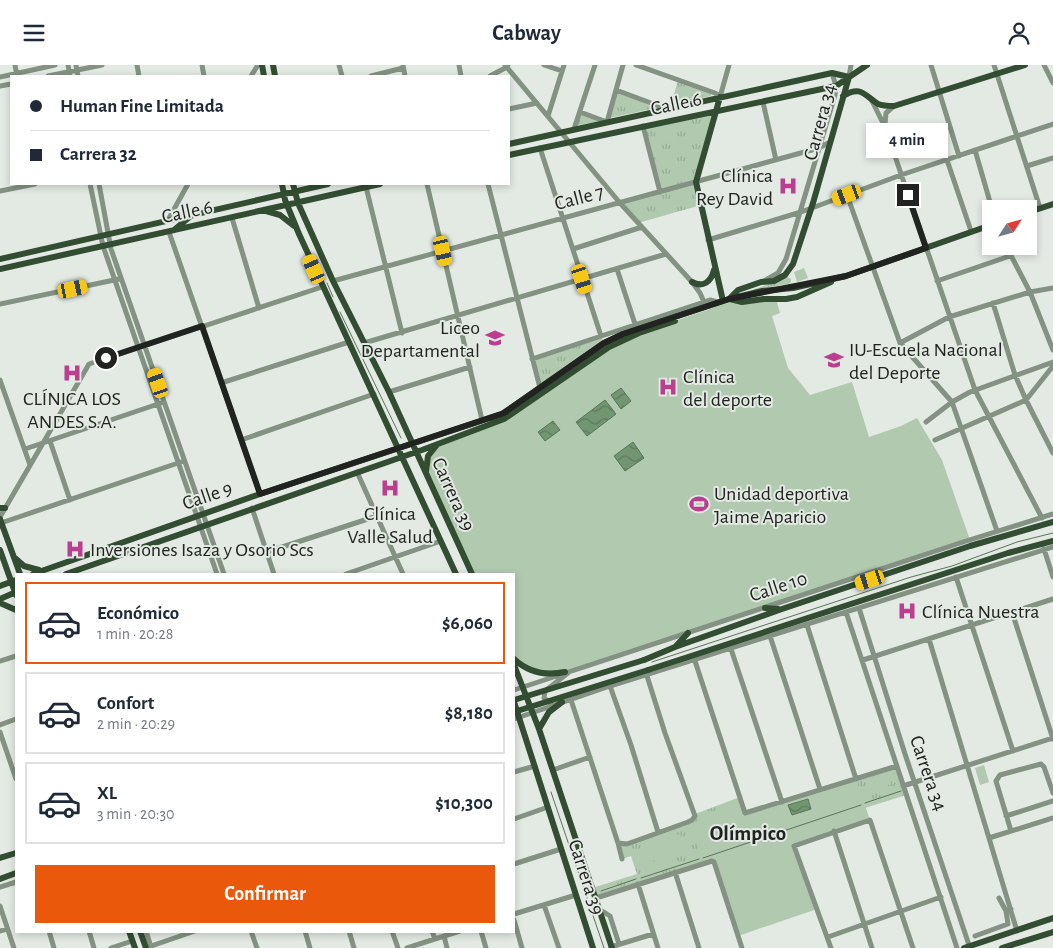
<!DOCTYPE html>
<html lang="es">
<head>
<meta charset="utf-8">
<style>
  body { margin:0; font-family:"Alegreya Sans",sans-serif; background:#f6f6f7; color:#1f2937; height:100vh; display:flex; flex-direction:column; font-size:19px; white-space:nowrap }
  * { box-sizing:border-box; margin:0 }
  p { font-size:16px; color:#747a83 }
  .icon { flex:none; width:28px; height:28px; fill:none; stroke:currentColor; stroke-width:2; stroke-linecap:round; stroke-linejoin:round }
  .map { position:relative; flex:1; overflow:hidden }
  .panel { position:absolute; left:15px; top:508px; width:500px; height:360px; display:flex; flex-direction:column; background:#fff; border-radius:0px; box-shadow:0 2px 8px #0003 }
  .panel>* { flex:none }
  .hud { position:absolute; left:10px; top:10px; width:500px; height:110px; border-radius:0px; box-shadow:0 2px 8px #0003; display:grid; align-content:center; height:110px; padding:0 20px; background:#fff }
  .needle { width:32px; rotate:54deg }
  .tools { position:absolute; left:982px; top:135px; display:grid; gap:10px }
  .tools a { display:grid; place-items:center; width:55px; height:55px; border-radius:0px; background:#fff; box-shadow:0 2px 8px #0003; font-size:25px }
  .end { position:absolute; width:22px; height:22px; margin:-11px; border:6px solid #212321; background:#fff; box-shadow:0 0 0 2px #fff }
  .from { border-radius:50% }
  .bubble { position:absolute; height:35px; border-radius:0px; background:#fff; box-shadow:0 2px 8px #0003; font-size:16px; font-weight:700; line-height:35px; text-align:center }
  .car { position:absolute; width:15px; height:30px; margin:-15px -8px; border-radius:6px; box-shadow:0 0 4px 1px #0007; background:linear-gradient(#f5c518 24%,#345 0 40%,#f5c518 0 76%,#345 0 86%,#f5c518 0) }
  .hud b { display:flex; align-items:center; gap:18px; height:48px; font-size:19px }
  .hud b+b { border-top:1px solid #e0e1e3 }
  .hud i { width:12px; height:12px; background:#1f2937 }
  ul { padding:9px 0 0; list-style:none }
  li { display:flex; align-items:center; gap:15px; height:82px; margin:0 10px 8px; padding:0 10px; border:2px solid #e0e1e3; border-radius:0px }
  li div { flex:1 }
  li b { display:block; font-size:19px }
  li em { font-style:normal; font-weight:700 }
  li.selected { border-color:#ea580c }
  li>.icon { width:45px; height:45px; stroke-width:1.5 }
  .primary-button { display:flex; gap:10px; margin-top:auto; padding:10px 20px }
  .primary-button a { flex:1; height:58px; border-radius:0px; background:#ea580c; color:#fff; font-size:20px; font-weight:700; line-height:58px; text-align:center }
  header { display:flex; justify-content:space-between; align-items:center; height:65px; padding:0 20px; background:#fff; font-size:22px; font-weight:700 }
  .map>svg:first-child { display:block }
  .grass { fill:url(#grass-tufts) }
  .garden { fill:#b0c9af }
  .water { fill:url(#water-waves); stroke:#5a7459 }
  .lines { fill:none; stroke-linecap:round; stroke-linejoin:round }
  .stream { stroke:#5a7459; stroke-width:1 }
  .minor { stroke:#839282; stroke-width:5 }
  .major { stroke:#324d31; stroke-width:6 }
  .major-bridge { stroke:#324d31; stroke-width:6 }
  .route { stroke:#212321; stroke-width:6 }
  .labels { text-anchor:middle; stroke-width:4; stroke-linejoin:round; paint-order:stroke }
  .street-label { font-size:20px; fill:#212321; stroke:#e3e9e3 }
  .poi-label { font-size:20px; fill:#212321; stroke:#e3e9e3; text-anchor:start }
  .neighbourhood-label { font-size:21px; font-weight:bold; fill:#212321; stroke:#e3e9e3 }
</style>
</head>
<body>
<header><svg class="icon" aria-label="menu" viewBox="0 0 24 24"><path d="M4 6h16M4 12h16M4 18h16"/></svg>Cabway<svg class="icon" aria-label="person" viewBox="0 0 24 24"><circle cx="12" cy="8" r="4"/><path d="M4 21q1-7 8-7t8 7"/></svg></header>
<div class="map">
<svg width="1053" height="883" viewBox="0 0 1053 883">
  <defs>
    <pattern id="grass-tufts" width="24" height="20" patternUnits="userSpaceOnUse" patternTransform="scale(1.25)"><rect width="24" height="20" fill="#b0c9af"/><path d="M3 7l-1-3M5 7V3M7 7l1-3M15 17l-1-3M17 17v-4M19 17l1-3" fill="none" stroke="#97ac96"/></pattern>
    <pattern id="water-waves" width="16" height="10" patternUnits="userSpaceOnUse" patternTransform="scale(1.25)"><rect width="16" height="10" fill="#729671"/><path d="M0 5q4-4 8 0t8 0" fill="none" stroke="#5d7a5c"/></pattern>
  </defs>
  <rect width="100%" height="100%" fill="#e3e9e3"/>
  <path class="grass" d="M678 15 711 28V31L671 40Z
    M616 26 656 43 610 53Z
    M716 46 696 117 701 140 638 158 620 138 660 127 643 61Z
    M580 48 599 56 575 61Z
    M804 203 808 213 797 217 794 207Z
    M788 212 791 214V217L789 219 752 225Z
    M601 271 604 278 540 323 532 294Z
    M897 701 906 730 865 743 856 714Z
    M740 732 743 740 703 798 596 833 592 823 637 809 631 791 622 794 618 778 623 780 688 757 695 749Z"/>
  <path class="garden" d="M776 234 780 248 772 251 788 303 810 330 852 317 869 372 901 361 917 353 942 395 970 475 565 607 547 609 514 594V509H472L426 407 433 384 504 354 576 304 639 268 713 243 718 237Z
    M984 700 989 717 980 720 975 703Z
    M887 707 891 719 869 726 865 715Z
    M856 714 870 755 794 781 817 844 738 871 714 797 703 798 689 759 743 740 745 748Z
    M680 769 685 784 665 791 660 777Z
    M659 777 664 792 644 799 638 784Z"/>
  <path class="water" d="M621 323 631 336 621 344 611 330Z
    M605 335 616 349 587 371 576 357Z
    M553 356 560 365 545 376 538 367Z
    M633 377 644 393 625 406 614 391Z
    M808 734 811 744 792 750 788 740Z"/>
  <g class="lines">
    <path class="stream" d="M327 218 333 232
      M340 247 401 373
      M652 597 911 512 952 501 1017 477 1053 468
      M551 727 604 883
      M865 738 901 726
      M703 793 861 740
      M641 813 699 794
      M601 826 636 814"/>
    <path class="minor" d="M15 0 17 11
      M68 0 70 11
      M76 0 78 11
      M137 0 139 11
      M202 0 204 11
      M339 0 342 11
      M403 0 405 11
      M459 0 461 11
      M505 0 620 138 692 217 700 228 704 237
      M544 0 562 6
      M636 0 715 28 720 32 729 0
      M931 0 959 91
      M994 0 1040 143
      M1044 0 1053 18
      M48 11 102 0
      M251 11 258 0
      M371 11 403 3
      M490 11 507 2 508 0
      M0 12 55 0
      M849 12 851 0
      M0 21 11 19
      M616 25 667 44
      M872 36 885 62 975 325 1042 453
      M763 37 776 95
      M509 44 537 38
      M580 47 607 57 623 0
      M548 51 564 0
      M885 59 886 48 894 41
      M643 61 660 127
      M574 64 595 0
      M540 83 601 271
      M975 85 992 144
      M947 95 971 166
      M1027 101 1053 93
      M90 119 103 181 217 509
      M99 119 111 184 224 509
      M427 119 482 355
      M488 119 540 323
      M366 122 402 268
      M0 126 35 119
      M847 130 900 278 952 337 997 466
      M232 153 259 243
      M168 155 188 119
      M169 167 260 429
      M708 175 801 147 901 110 1053 59
      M1006 181 1030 227 1053 285
      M573 184 642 162
      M617 204 635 259
      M333 216 819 83 830 77
      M764 216 778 208 786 194 835 30 836 21 832 8
      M937 216 1010 191
      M993 238 1015 310 1026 335 1053 388
      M0 239 119 214
      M364 278 666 189
      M900 278 949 252 1030 227 1053 223
      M532 294 710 235 718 237
      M0 315 30 400
      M221 318 349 277
      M389 327 470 302
      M926 357 952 337 970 327 1053 297
      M241 375 374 329
      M935 375 1026 335 1053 301
      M50 376 70 435
      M25 384 161 338
      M357 407 403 509
      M252 443 274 509
      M0 452 89 299 322 222
      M1 458 181 397
      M1044 484 1053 512
      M267 487 377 451
      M346 509 441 476
      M956 512 1013 686
      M859 543 905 689 970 883
      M846 547 957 883
      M1012 547 1053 674
      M807 560 856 714
      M770 571 820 724
      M929 574 1017 866
      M731 584 782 737
      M863 595 1053 534
      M0 596 16 591
      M695 596 745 748 897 701
      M610 621 631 680 658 767
      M514 625 963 477 1053 449
      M571 635 618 778 622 794
      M550 638 544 633 545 626 568 608
      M514 654 610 621 1053 482
      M0 660 16 654
      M0 667 16 714
      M553 705 590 692
      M514 707 535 701
      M903 721 1053 673
      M1006 751 1053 736
      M514 754 548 742
      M834 766 872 883
      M1011 766 996 716 1000 710 1041 699 1044 702 1053 728
      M989 773 1053 753
      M618 778 627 779 688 757 692 755 695 751 665 668 647 611
      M514 799 561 784
      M675 807 699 883
      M638 819 658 883
      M0 822 16 817
      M596 833 712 796 714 797 742 883
      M999 833 1006 846
      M544 840 559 883
      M0 841 14 883
      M599 844 610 851 619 879
      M514 849 576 830
      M514 855 522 883
      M0 866 7 864
      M49 866 54 883
      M89 866 94 883
      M146 866 151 882
      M251 866 257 883
      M305 866 310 883
      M349 866 354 883
      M392 866 398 883
      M432 866 435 874
      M481 866 486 883
      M444 871 447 883
      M975 871 1008 859 1006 846 1011 844
      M828 872 941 832
      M151 881 195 866
      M611 882 653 869
      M111 883 132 876
      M407 883 460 866
      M831 883 794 781 870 755 913 883"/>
    <path class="major" d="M262 0 264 11
      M273 0 275 11
      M843 31C861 20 864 30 878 39 883 41 888 41 894 41L1025 0
      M720 32 696 117 723 236
      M509 79 832 8 849 12
      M509 90 836 21 867 0
      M282 119 285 135 299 169 456 509
      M293 119 298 138 333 216 389 327 472 509
      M266 146 280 150 294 161
      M1029 147 1053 139
      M174 165 192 150
      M0 194 328 119
      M0 204 380 119
      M843 212 991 160
      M692 217C703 223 711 217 714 205
      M730 233 738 225 761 217 774 216 785 210 793 199 813 138 849 12
      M730 234 742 237 764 234H786L797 232 831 217
      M426 406 428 391 436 381
      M0 443H5
      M0 454 20 509
      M0 485 16 530
      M15 493 24 501 39 505
      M33 509 260 429 502 349 604 278 623 269 729 234 762 226 793 223 846 211
      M66 509 422 385 504 354 609 282 639 268 675 256
      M0 521 16 515
      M0 534 16 527
      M0 538 16 545
      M765 543 778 544
      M676 581 688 568
      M514 594C528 607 546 611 565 607
      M644 595 675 582 782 544 970 481 1053 457
      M514 600 539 664 612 883
      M648 605 1008 488 1053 476
      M514 637 593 883
      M539 664 549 647 562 637
      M0 793 16 788
      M0 814 16 808
      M129 866 135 883
      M140 866 146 883
      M964 883 1053 853
      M1002 883 1053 867"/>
    <path class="major-bridge" d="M514 635 644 595
      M514 647 648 605"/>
  </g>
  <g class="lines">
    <path class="route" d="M106 293 202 261 260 429 504 348 604 278 623 269 729 234 846 211 926 183 908 130"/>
  </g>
  <defs>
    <g id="hospital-bare" transform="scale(1.5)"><path d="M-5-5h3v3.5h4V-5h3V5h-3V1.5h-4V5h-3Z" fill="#bc3f8f" stroke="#e3e9e3" stroke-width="2.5" paint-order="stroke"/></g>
    <g id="university-bare" transform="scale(1.5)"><path d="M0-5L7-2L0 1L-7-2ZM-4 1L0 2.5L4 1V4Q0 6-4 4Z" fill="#bc3f8f" stroke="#e3e9e3" stroke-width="2.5" paint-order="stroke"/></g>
    <g id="stadium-bare" transform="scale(1.5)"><path d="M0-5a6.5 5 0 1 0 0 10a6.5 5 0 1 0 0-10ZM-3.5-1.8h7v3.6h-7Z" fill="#bc3f8f" stroke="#e3e9e3" stroke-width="2.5" paint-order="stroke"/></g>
  </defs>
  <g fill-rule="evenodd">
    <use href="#hospital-bare" x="788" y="121"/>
    <use href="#university-bare" x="495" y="273"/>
    <use href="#university-bare" x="834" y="295"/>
    <use href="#hospital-bare" x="72" y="308"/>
    <use href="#hospital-bare" x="668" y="322"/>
    <use href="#hospital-bare" x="390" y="423"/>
    <use href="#stadium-bare" x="699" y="439"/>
    <use href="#hospital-bare" x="75" y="484"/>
    <use href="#hospital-bare" x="907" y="546"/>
  </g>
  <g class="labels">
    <g class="street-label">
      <text transform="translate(676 38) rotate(-12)" y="7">Calle 6</text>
      <text transform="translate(819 57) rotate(-75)" y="7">Carrera 34</text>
      <text transform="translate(579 132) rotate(-15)" y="7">Calle 7</text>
      <text transform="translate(187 146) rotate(-12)" y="7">Calle 6</text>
      <text transform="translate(454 429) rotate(66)" y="7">Carrera 39</text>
      <text transform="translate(207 430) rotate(-19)" y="7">Calle 9</text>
      <text transform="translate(778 521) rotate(-18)" y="7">Calle 10</text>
      <text transform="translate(929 708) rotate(71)" y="7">Carrera 34</text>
      <text transform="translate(587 812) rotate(72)" y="7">Carrera 39</text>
    </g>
    <g class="poi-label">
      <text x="773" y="117" text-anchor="end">Clínica<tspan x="773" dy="23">Rey David</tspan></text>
      <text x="480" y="269" text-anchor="end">Liceo<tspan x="480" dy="23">Departamental</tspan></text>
      <text x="849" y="291">IU-Escuela Nacional<tspan x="849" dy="23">del Deporte</tspan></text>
      <text x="683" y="318">Clínica<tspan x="683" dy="23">del deporte</tspan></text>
      <text x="72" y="340" text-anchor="middle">CLÍNICA LOS<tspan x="72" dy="23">ANDES S.A.</tspan></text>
      <text x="714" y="435">Unidad deportiva<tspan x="714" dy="23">Jaime Aparicio</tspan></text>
      <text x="390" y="455" text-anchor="middle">Clínica<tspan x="390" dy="23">Valle Salud</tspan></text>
      <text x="90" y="491">Inversiones Isaza y Osorio Scs</text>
      <text x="922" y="553">Clínica Nuestra</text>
    </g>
    <g class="neighbourhood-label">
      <text x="748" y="775">Olímpico</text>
    </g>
  </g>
</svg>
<div class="tools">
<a><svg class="needle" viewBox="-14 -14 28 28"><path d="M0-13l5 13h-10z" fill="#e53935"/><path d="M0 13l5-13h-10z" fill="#747a83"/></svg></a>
</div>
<i class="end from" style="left:106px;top:293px"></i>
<i class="end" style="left:908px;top:130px"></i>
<div class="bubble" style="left:866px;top:58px;width:82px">4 min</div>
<i class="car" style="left:847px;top:130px;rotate:250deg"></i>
<i class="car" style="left:443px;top:186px;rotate:167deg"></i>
<i class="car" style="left:314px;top:204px;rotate:336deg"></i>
<i class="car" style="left:582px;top:214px;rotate:162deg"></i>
<i class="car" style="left:73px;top:224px;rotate:78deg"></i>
<i class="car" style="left:158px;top:318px;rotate:341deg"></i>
<i class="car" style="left:870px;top:515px;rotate:252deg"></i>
<div class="hud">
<b><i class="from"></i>Human Fine Limitada</b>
<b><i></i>Carrera 32</b>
</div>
<section class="panel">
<ul>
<li class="selected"><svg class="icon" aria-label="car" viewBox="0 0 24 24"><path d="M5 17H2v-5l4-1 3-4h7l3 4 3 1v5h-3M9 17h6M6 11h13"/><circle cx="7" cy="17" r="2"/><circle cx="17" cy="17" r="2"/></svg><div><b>Económico</b><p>1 min · 20:28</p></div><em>$6,060</em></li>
<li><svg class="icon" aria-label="car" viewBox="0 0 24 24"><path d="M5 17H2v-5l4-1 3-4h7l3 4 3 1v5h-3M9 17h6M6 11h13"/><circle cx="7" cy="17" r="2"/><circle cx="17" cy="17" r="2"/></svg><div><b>Confort</b><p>2 min · 20:29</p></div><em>$8,180</em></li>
<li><svg class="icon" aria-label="car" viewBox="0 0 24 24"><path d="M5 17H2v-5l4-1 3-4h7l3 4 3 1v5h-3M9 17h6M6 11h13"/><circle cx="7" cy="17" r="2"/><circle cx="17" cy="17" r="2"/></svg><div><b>XL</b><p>3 min · 20:30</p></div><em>$10,300</em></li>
</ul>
<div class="primary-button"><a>Confirmar</a></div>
</section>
</div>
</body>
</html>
